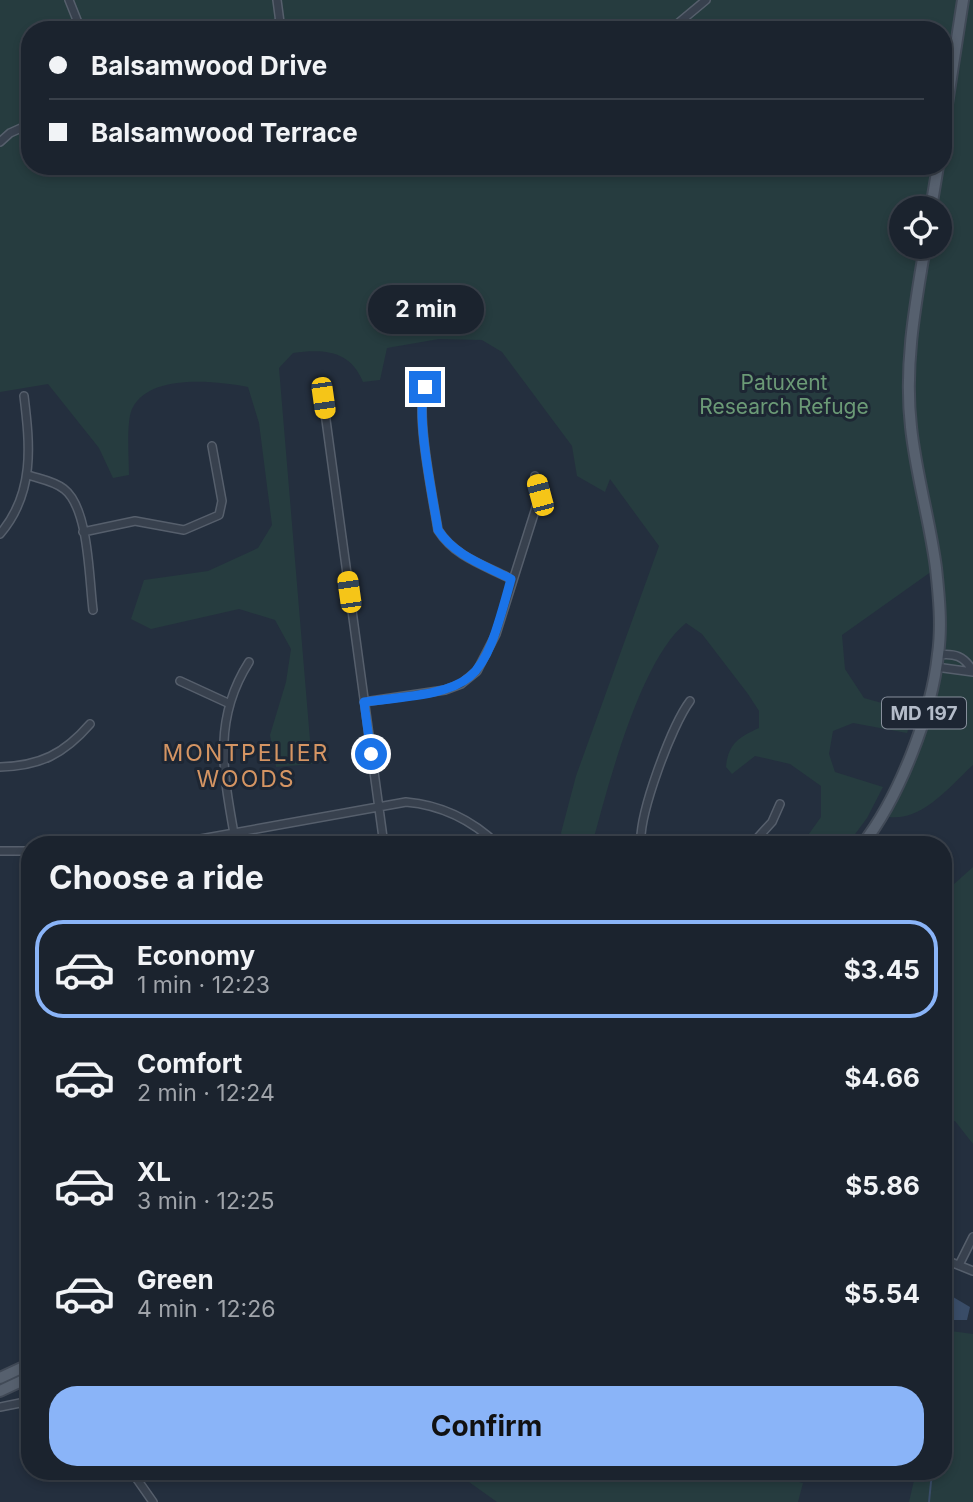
<!DOCTYPE html>
<html lang="en">
<head>
<meta charset="utf-8">
<style>
  body { margin:0; font-family:Inter,sans-serif; background:#242b36; color:#f1f3f6; height:100vh; display:flex; flex-direction:column; font-size:26px; white-space:nowrap }
  * { box-sizing:border-box; margin:0 }
  p { font-size:23px; color:#a0a4aa }
  .icon { flex:none; width:38px; height:38px; fill:none; stroke:currentColor; stroke-width:2; stroke-linecap:round; stroke-linejoin:round }
  .map { position:relative; flex:1; overflow:hidden }
  .side { position:absolute; left:21px; top:836px; width:931px; height:644px; display:flex; flex-direction:column; background:#1b232e; border-radius:28px; box-shadow:0 4px 10px #0003,0 0 0 2px #39404a }
  .side>* { flex:none }
  .banner { position:absolute; left:21px; top:21px; width:931px; height:154px; border-radius:28px; box-shadow:0 4px 10px #0003,0 0 0 2px #39404a; display:grid; align-content:center; height:154px; padding:0 28px; background:#1b232e }
  .fabs { position:absolute; left:889px; top:196px; display:grid; gap:14px }
  .fabs a { display:grid; place-items:center; width:63px; height:63px; border-radius:50%; background:#1b232e; box-shadow:0 4px 10px #0003,0 0 0 2px #39404a; font-size:35px }
  .end { position:absolute; width:32px; height:32px; margin:-16px; border:9px solid #1a73e8; background:#fff; box-shadow:0 0 0 4px #fff }
  .from { border-radius:50% }
  .bubble { position:absolute; height:49px; border-radius:24px; background:#1b232e; box-shadow:0 4px 10px #0003,0 0 0 2px #39404a; font-size:23px; font-weight:700; line-height:49px; text-align:center }
  .car { position:absolute; width:21px; height:42px; margin:-21px -10px; border-radius:9px; box-shadow:0 0 5px 2px #0007; background:linear-gradient(#f5c518 24%,#345 0 40%,#f5c518 0 76%,#345 0 86%,#f5c518 0) }
  .banner b { display:flex; align-items:center; gap:24px; height:66px; font-size:26px }
  .banner b+b { border-top:2px solid #39404a }
  .banner i { width:18px; height:18px; background:#f1f3f6 }
  ul { padding:0; list-style:none }
  li { display:flex; align-items:center; gap:21px; height:98px; margin:0 14px 10px; padding:0 14px; border:4px solid transparent; border-radius:28px }
  li div { flex:1 }
  li b { display:block; font-size:26px }
  li em { font-style:normal; font-weight:700 }
  li.on { border-color:#8ab4f8 }
  li>.icon { width:63px; height:63px; stroke-width:1.5 }
  h2 { padding:0 28px; font-size:32px; line-height:84px }
  .primary-button { display:flex; gap:14px; margin-top:auto; padding:14px 28px }
  .primary-button a { flex:1; height:80px; border-radius:28px; background:#8ab4f8; color:#111; font-size:28px; font-weight:700; line-height:80px; text-align:center }
  .map>svg:first-child { display:block }
  .green { fill:#263c3f; fill-rule:evenodd }
  .water { fill:#394c67 }
  .lines { fill:none; stroke-linecap:round; stroke-linejoin:round }
  .stream { stroke:#394c67; stroke-width:2 }
  .street-casing { stroke:#565f6c; stroke-width:10 }
  .primary-casing { stroke:#414a57; stroke-width:14 }
  .street { stroke:#38414e; stroke-width:7 }
  .primary { stroke:#56606e; stroke-width:10 }
  .route { stroke:#1a73e8; stroke-width:9 }
  .labels { text-anchor:middle; stroke-width:6; stroke-linejoin:round; paint-order:stroke }
  .shield { fill:#1d2633; stroke:#878f9c; stroke-width:2 }
  .shield-label { font-size:19px; font-weight:bold; fill:#b4bcc9 }
  .park-label { font-size:21px; fill:#6b9a76; stroke:#1d2633 }
  .neighbourhood-label { font-size:23px; letter-spacing:2px; fill:#d59563; stroke:#1d2633 }
</style>
</head>
<body>
<div class="map">
<svg width="973" height="1502" viewBox="0 0 973 1502">
  <rect width="100%" height="100%" fill="#242f3e"/>
  <path class="green" d="M0 0H973V765C950 786 923 821 889 817L936 702 946 644 943 642 935 569 842 635 845 669 864 698 914 712 907 733 853 723 833 731 829 754 835 772 883 787 867 818 847 845H801L821 817V786L790 764 755 756 732 774 726 767C728 744 739 737 759 728V711L748 694 702 634 686 623C640 660 608 786 592 845H565L561 833 576 776 659 546 610 479 605 492 577 476 572 446 502 352 482 340 439 339 387 348 380 380 363 382C350 350 324 349 293 353L279 368 312 764 276 767 270 735 286 682 291 649 275 620 239 609 151 629 131 619 144 580 208 571 258 548 272 525 259 423 248 387C216 381 149 373 132 409 126 422 129 459 129 475L113 478 99 448 48 384 0 392ZM30 30H943V166H30ZM901 208H940V247H901Z
    M943 867 953 885 973 867V1144L955 1121 943 1123Z
    M943 1330 973 1334V1502H909L916 1472H943Z
    M455 1472H758L803 1483 798 1502H497Z"/>
  <path class="water" d="M948 1294 970 1307 967 1320H949L943 1300Z"/>
  <g class="lines">
    <path class="stream" d="M929 1502 932 1472"/>
    <g class="street-casing">
      <path id="street" d="M69 0 81 30
        M277 0 281 30
        M260 30 279 22
        M670 30 706 0
        M0 142 10 133 30 124
        M425 387C415 413 433 498 438 530 455 557 484 565 511 579
        M323 398 384 845
        M28 475C40 479 54 481 64 489 89 508 89 579 93 610
        M83 532 135 521 184 530 219 515 222 501 212 446
        M0 534C35 493 30 445 24 396
        M938 655C955 653 964 656 973 671
        M936 667 973 672
        M180 681 230 704
        M364 702 445 690 461 684 477 671 496 634 540 495 535 476
        M0 767C40 766 64 754 90 724
        M167 845 406 802C441 805 473 821 498 845
        M236 845C225 780 210 723 249 662
        M641 845C638 815 672 725 690 701
        M751 845 772 822 780 804
        M0 851H30
        M943 1259 973 1271
        M959 1265 973 1237
        M0 1407 30 1401
        M132 1472 153 1502"/>
    </g>
    <g class="primary-casing">
      <path id="primary" d="M943 130 963 0
        M931 208 938 166
        M862 845C899 798 932 713 938 654 942 626 939 596 936 568 930 521 916 475 911 427 904 366 915 306 925 247
        M0 1378 30 1364
        M0 1391 30 1377"/>
    </g>
    <use href="#street" class="street"/>
    <use href="#primary" class="primary"/>
  </g>
  <g class="lines">
    <path class="route" d="M371 754 364 702C478 689 481 690 511 579 484 565 455 556 438 530 433 498 415 414 425 387"/>
  </g>
  <g class="labels">
    <rect class="shield" x="882" y="697.5" width="84" height="31" rx="5"/>
    <g class="shield-label">
      <text x="924" y="720">MD 197</text>
    </g>
    <g class="park-label">
      <text x="784" y="390">Patuxent<tspan x="784" dy="24">Research Refuge</tspan></text>
    </g>
    <g class="neighbourhood-label">
      <text x="246" y="761">MONTPELIER<tspan x="246" dy="26">WOODS</tspan></text>
    </g>
  </g>
</svg>
<div class="fabs">
<a><svg class="icon" aria-label="locate" viewBox="0 0 24 24"><circle cx="12" cy="12" r="6"/><path d="M12 2v4M12 18v4M2 12h4M18 12h4"/></svg></a>
</div>
<i class="end from" style="left:371px;top:754px"></i>
<i class="end" style="left:425px;top:387px"></i>
<div class="bubble" style="left:368px;top:285px;width:116px">2 min</div>
<i class="car" style="left:323px;top:398px;rotate:172deg"></i>
<i class="car" style="left:540px;top:495px;rotate:345deg"></i>
<i class="car" style="left:349px;top:592px;rotate:352deg"></i>
<div class="banner">
<b><i class="from"></i>Balsamwood Drive</b>
<b><i></i>Balsamwood Terrace</b>
</div>
<section class="side">
<h2>Choose a ride</h2>
<ul>
<li class="on"><svg class="icon" aria-label="car" viewBox="0 0 24 24"><path d="M5 17H2v-5l4-1 3-4h7l3 4 3 1v5h-3M9 17h6M6 11h13"/><circle cx="7" cy="17" r="2"/><circle cx="17" cy="17" r="2"/></svg><div><b>Economy</b><p>1 min · 12:23</p></div><em>$3.45</em></li>
<li><svg class="icon" aria-label="car" viewBox="0 0 24 24"><path d="M5 17H2v-5l4-1 3-4h7l3 4 3 1v5h-3M9 17h6M6 11h13"/><circle cx="7" cy="17" r="2"/><circle cx="17" cy="17" r="2"/></svg><div><b>Comfort</b><p>2 min · 12:24</p></div><em>$4.66</em></li>
<li><svg class="icon" aria-label="car" viewBox="0 0 24 24"><path d="M5 17H2v-5l4-1 3-4h7l3 4 3 1v5h-3M9 17h6M6 11h13"/><circle cx="7" cy="17" r="2"/><circle cx="17" cy="17" r="2"/></svg><div><b>XL</b><p>3 min · 12:25</p></div><em>$5.86</em></li>
<li><svg class="icon" aria-label="car" viewBox="0 0 24 24"><path d="M5 17H2v-5l4-1 3-4h7l3 4 3 1v5h-3M9 17h6M6 11h13"/><circle cx="7" cy="17" r="2"/><circle cx="17" cy="17" r="2"/></svg><div><b>Green</b><p>4 min · 12:26</p></div><em>$5.54</em></li>
</ul>
<div class="primary-button"><a>Confirm</a></div>
</section>
</div>
</body>
</html>
